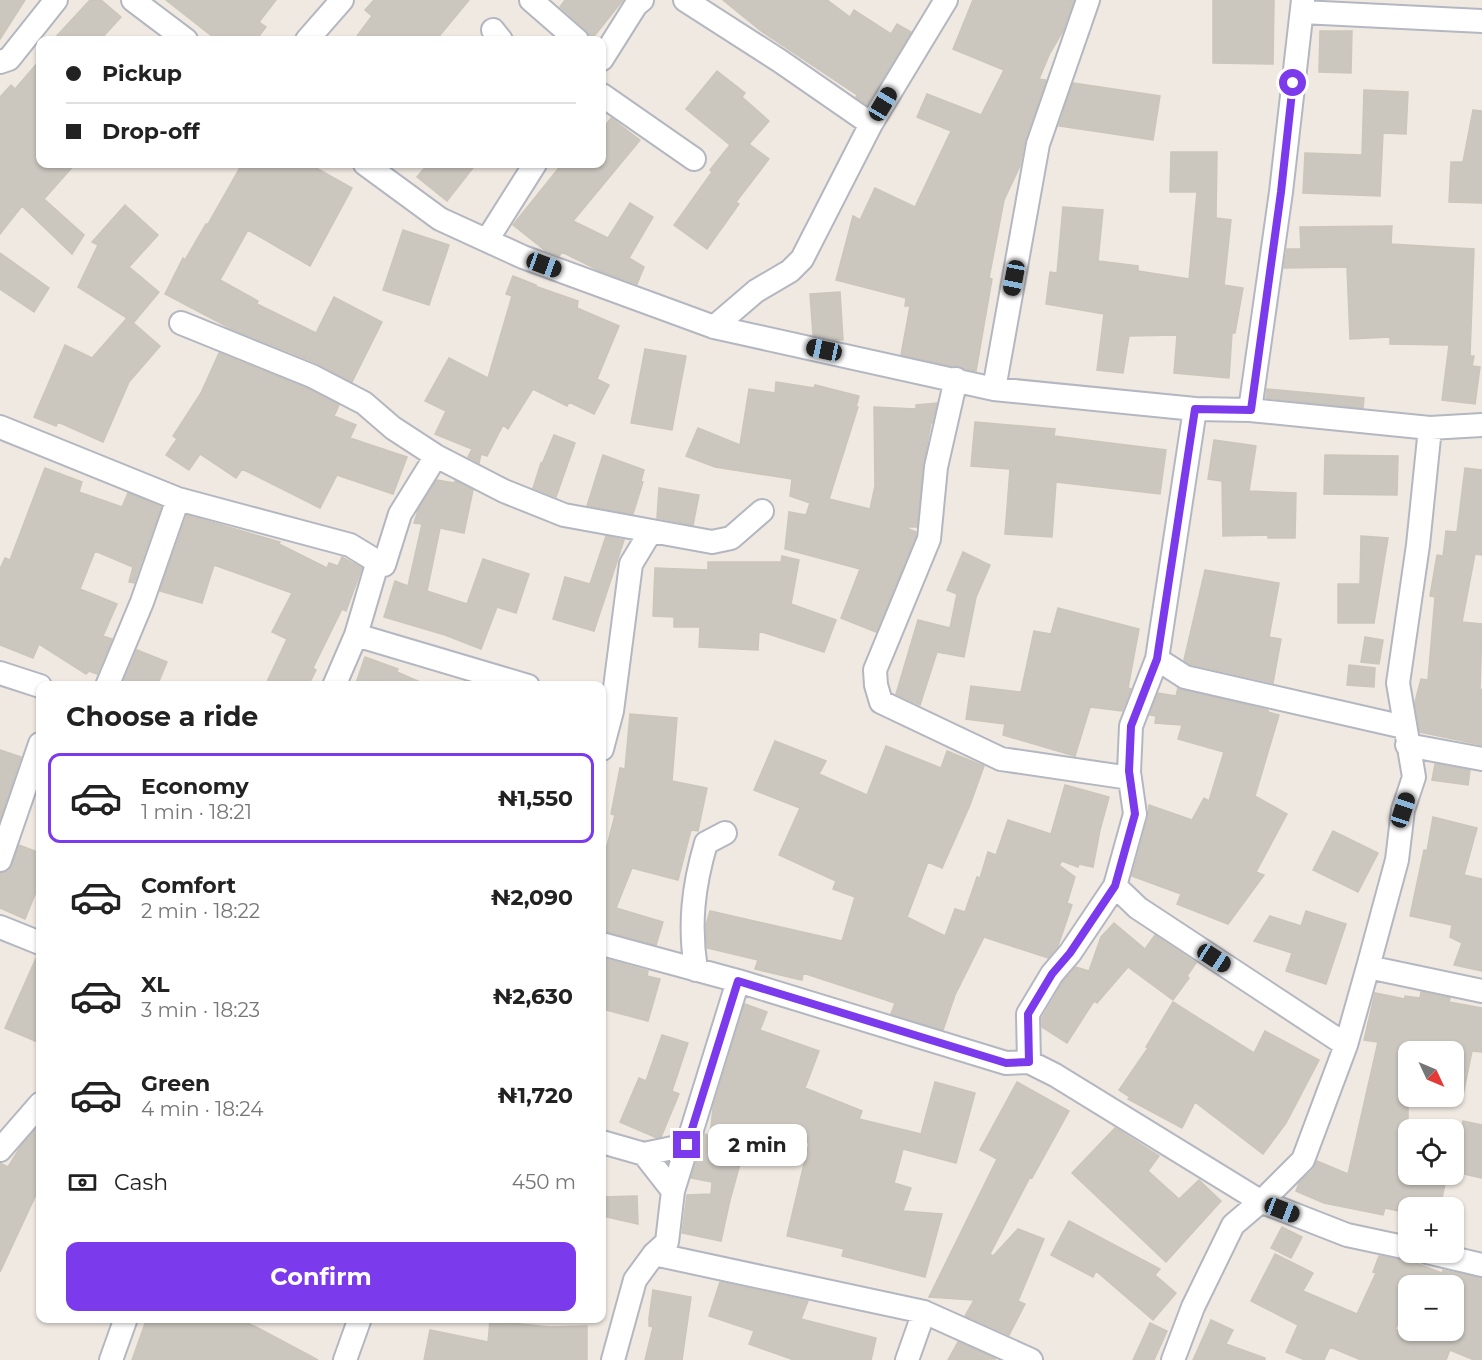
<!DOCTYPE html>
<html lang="en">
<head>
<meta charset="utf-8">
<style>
  body { margin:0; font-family:Montserrat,sans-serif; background:#f6f6f6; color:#222; height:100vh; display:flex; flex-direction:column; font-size:22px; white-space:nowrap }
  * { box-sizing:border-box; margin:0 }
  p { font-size:20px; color:#767676 }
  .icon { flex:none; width:33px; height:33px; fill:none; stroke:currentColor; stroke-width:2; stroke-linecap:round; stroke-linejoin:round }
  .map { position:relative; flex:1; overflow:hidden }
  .sheet { position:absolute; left:36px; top:681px; width:570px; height:642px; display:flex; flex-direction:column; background:#fff; border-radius:12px; box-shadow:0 2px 4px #0004 }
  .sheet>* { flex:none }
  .banner { position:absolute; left:36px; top:36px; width:570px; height:132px; border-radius:12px; box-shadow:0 2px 4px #0004; display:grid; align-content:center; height:132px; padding:0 30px; background:#fff }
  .needle { width:39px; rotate:134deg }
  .tools { position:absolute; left:1398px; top:1041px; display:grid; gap:12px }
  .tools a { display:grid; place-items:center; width:66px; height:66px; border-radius:12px; background:#fff; box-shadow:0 2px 4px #0004; font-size:30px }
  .end { position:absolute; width:27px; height:27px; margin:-14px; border:8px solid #7c3aed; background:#fff; box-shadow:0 0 0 3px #fff }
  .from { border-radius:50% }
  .bubble { position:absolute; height:42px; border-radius:12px; background:#fff; box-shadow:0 2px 4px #0004; font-size:20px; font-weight:700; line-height:42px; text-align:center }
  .car { position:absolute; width:18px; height:36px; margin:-18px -9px; border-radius:8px; box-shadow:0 0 4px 2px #0007; background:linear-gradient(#222 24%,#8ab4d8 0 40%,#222 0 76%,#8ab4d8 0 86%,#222 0) }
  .banner b { display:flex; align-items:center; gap:21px; height:57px; font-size:22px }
  .banner b+b { border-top:2px solid #e0e0e0 }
  .banner i { width:15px; height:15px; background:#222 }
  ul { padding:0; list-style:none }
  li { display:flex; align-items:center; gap:18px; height:90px; margin:0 12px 9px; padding:0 18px; border:3px solid transparent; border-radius:12px }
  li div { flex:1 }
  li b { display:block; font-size:22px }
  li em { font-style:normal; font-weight:700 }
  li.on { border-color:#7c3aed }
  li>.icon { width:54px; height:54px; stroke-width:1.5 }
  h2 { padding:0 30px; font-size:27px; line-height:72px }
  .pay { display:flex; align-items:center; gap:15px; height:66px; padding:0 30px; font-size:22px }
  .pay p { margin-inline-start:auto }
  .action { display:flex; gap:12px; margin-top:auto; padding:12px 30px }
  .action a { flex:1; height:69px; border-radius:12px; background:#7c3aed; color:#fff; font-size:24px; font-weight:700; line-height:69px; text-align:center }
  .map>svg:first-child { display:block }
  .building { fill:#cbc7bf; stroke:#cbc5ba; stroke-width:1.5; fill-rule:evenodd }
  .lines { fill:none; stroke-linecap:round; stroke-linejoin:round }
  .minor-casing { stroke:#b4b7c1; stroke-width:26 }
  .minor { stroke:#fff; stroke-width:22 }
  .route { stroke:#7c3aed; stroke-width:8 }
</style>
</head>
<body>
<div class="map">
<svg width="1482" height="1360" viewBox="0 0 1482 1360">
  <rect width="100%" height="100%" fill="#efe9e1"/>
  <path class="building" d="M0 0H25L0 39Z
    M90 0H101L121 17 100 40H53Z
    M166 0H276L259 22 266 27 256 40H217Z
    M374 0H469L436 40H354L372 16 365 10Z
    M565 0H623L591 40 586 30 560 7Z
    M723 0H827L850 17 854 10 891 34 897 24 911 32 867 105 856 97 857 95 761 31Z
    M973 0H1074L1063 31 1050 53 1039 79 1046 80 1025 140 1020 166 1004 200 989 278 992 279 976 371 901 355 910 306H905L906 298 836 280 853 216 860 220 875 188 915 207 951 131 917 117 927 94 981 115 1004 70 953 49Z
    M1213 0H1274L1273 64 1213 63Z
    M1320 31H1352L1351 73 1319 72Z
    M40 60V164H75L44 199 84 235 72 254 22 206 0 234V97L11 85 15 89Z
    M717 71 745 93 742 97 769 121 749 144 769 159 736 202 739 204 707 249 674 225 712 172 710 170 730 145 686 109Z
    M1073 83 1160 96 1153 140 1059 126Z
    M1364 90 1408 92 1406 134 1383 133 1380 196 1303 193 1305 153 1362 155Z
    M1473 110 1482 111V203L1449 202 1451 162H1463Z
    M611 118 640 140 573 221 608 238 630 203 653 217 629 258 644 267 637 284 600 271 562 252 559 256 546 251 513 225 562 164H602V130Z
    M1171 152H1217L1216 218 1231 220 1224 285 1243 288 1235 333H1232L1229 378 1174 373 1177 335 1129 336 1123 373 1097 370 1104 314 1046 304 1050 272 1057 273 1063 207 1103 210 1098 261 1138 266V271L1189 279 1197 192H1170Z
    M242 164H309L352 188 310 266 248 230 220 280 258 301 257 304 316 333 334 297 382 322 352 382 317 363 230 328 165 294 183 258 185 260 206 224H208Z
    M428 164H476L447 201 417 177Z
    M125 205 158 235 129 267 159 292 134 322 130 320 160 346 129 382 103 442 58 422 56 426 34 417 65 345 92 358 127 318 78 287 98 245 92 242Z
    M1392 226 1391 244 1474 249 1470 356H1474L1472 366 1480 367 1475 404 1442 400 1449 345 1390 344V337L1350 339 1347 267 1284 268 1287 249H1301L1300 227Z
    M403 230 449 245 429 305 383 290Z
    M0 253 49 288 34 312 0 289Z
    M513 276 536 285 535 286 578 301 577 308 619 326 597 379 609 385 594 414 569 402 567 406 533 389 508 429 503 425 487 456 481 454 479 463 468 457 472 449 435 434 446 411 425 401 449 358 488 378 512 296 506 294Z
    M840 292 843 340H836L813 335 810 294Z
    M645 349 686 356 672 430 631 423Z
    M219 353 306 388 339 405 334 416 356 425 350 438 407 457 393 494 337 475 320 508 242 469 236 478 200 454 189 470 166 455 177 439 173 436 201 393Z
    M776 382 814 388 815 385 859 396 856 407H858L829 499 870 509 875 486 874 407 916 409V405L937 403 932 423H931L923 466 917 527H904L916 532V536L876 632 841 618 860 569 785 549 789 512 806 515 810 503 790 496 792 479 715 467 686 456 698 428 740 445 749 389 775 393Z
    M1267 389 1364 398 1363 408 1266 398Z
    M975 422 1055 429 1054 436 1166 450 1160 494 1056 482 1052 537 1005 534 1010 469 971 466Z
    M554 435 575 443 556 497 533 488 541 463 542 464Z
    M1214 440 1256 446 1249 491 1296 493 1295 538H1268V535L1223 536 1222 481 1208 479Z
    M603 455 644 470 641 481 643 482 633 514 587 506Z
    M1325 455 1398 456 1397 495 1324 494Z
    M45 468 82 482 79 492 122 507 128 493 161 507 134 583 129 582 133 567 95 551 80 589 117 604 103 636 112 639 97 674 89 671 86 674 39 644 33 658 0 645V569L5 558 10 560Z
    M1465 468 1482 470V555L1475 554 1462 622 1482 624 1480 689 1482 690V745L1420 732 1415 702 1421 679 1428 680 1435 597 1430 596 1437 555 1443 556 1446 531 1457 532Z
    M437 480 454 483 455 481 473 490 464 533 440 528 427 591 467 604 483 559 529 574 516 613 497 607 481 649 445 635 384 617 395 581 408 586 422 524 414 523 418 510Z
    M659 488 699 495 693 525 657 518Z
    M187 515 280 542 279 544 327 568 329 563 338 566 342 557 362 568 346 611 342 609 313 668 316 670 308 686H265L287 639 272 632 292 593 214 565 202 603 160 591Z
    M606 536 624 540 594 631 553 619 565 577 590 584Z
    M1361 536 1388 538 1374 623H1338V584H1360Z
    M963 552 990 565 976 597 964 657 937 652 920 705 896 694 918 620 950 628 957 594 947 590Z
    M782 556 799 560 791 604 836 620 824 652 759 631 758 650 699 647 700 627H674V617L653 616 655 568 708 570V562H781Z
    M1205 570 1279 583 1269 637 1281 639 1273 683 1190 664 1184 660Z
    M1058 608 1139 629 1128 688 1131 689 1122 711 1090 707 1075 756 1003 735 1005 724 966 719 971 686 1021 692 1034 631 1051 634Z
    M1365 637 1383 640 1379 664 1361 662Z
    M137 650 167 662 157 686 122 685Z
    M365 657 398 669 397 672 429 686H355Z
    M1349 665 1375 668 1374 687 1347 685Z
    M1178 688 1268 710V712L1279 715 1255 796 1287 814 1256 872 1264 875 1228 924 1177 904 1181 894 1132 876 1148 818 1149 805 1192 820 1204 798 1209 801 1224 752 1178 739 1182 725 1155 723 1156 716 1150 715 1158 693 1176 696Z
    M630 714 677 718 672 781 707 788 698 831 691 830 678 880 632 868 616 908 663 922 656 945 602 931V865L615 815 611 814 620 768 625 769Z
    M775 741 826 761 819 774 867 795 886 746 941 768 947 751 984 766 970 805 942 868 928 862 907 917 945 936 955 909 965 912 977 877 980 878 988 852 996 855 1008 820 1051 834 1065 785 1109 797 1100 830 1093 867 1079 864 1078 867 1062 861 1059 865 1075 877 1067 903 1072 905 1058 946 1048 958 984 937 955 995 943 1030 891 1014 895 1003 803 973 802 980 755 969 758 960 707 948 706 925 710 911 842 941 855 897 833 889 836 881 779 855 800 808 754 790Z
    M0 750 21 757 0 819Z
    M1435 764 1470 770 1468 785 1432 780Z
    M1433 817 1477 828 1464 875 1482 879V971L1454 965 1462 943 1450 937 1452 925 1410 916 1424 850 1427 851Z
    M1333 831 1378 853 1358 892 1313 870Z
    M19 845 40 853V882L25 919 0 908V873L9 870Z
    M1306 911 1346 924 1326 984 1286 971 1292 953 1254 941 1270 916 1301 926Z
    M1114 923 1145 949 1155 935 1196 963 1187 976 1189 978 1173 1000 1128 967 1097 1003 1094 1001 1067 1043 1042 1027V1018L1063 982 1076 967 1089 971 1101 937Z
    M37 956H40V1043L5 1028Z
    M602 958 648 971 647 976 660 979 648 1021 602 1009Z
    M1421 992 1450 998 1449 1002 1482 1008V1052L1472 1051 1462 1100 1454 1099V1052H1433L1408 1048V1174H1447L1440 1208H1408V1213L1385 1208 1383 1215 1324 1203 1296 1191 1299 1183 1313 1170 1317 1161 1348 1174 1378 1042 1364 1040 1375 993 1405 999V996L1420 998Z
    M1173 1002 1254 1053 1265 1031 1319 1060 1286 1123 1263 1154 1195 1102 1182 1128 1128 1099 1130 1097 1119 1090 1148 1048 1146 1047Z
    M745 1004 767 1012 760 1030 819 1051 805 1088 862 1111 859 1119 921 1134 935 1082 975 1093 956 1163 903 1149 894 1183 911 1188 903 1211 942 1214 925 1277 842 1256 844 1249 787 1236 809 1143 750 1128 730 1200 721 1241 682 1233 687 1195 711 1194 712 1182 691 1178 705 1134 710 1136 713 1108Z
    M662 1035 688 1043 672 1091 679 1094 661 1137 657 1138 620 1122 639 1078 646 1081Z
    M1017 1082 1069 1111 1032 1178 1030 1177 990 1254 993 1256 1018 1229 1044 1239 1018 1301 1025 1304 1009 1335 965 1316 974 1300 929 1297 997 1159 980 1150Z
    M1463 1121 1482 1125V1178L1454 1172Z
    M40 1124V1186L0 1272V1163L8 1167 21 1146Z
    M1115 1128 1159 1156 1148 1171 1179 1199 1199 1180 1221 1201 1166 1262 1072 1173Z
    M637 1196 638 1224 602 1216V1197Z
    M1069 1221 1160 1269 1155 1275 1176 1293 1153 1320 1096 1271 1093 1277 1051 1255Z
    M1282 1227 1302 1237 1291 1258 1271 1248Z
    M1275 1254 1313 1273 1303 1291 1357 1314 1376 1273 1373 1272 1379 1256 1411 1261 1442 1273 1443 1270 1482 1278V1360H1474L1450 1350 1446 1360H1361L1330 1347 1324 1360H1305L1286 1352 1298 1325 1251 1301ZM1408 1286H1454V1330H1395L1408 1301Z
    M720 1282 808 1301 801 1319 876 1338 871 1360H794L749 1344 754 1331 709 1316Z
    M653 1290 691 1297 682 1360H645L653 1327 649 1326V1318Z
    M147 1318H236L258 1328 318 1360H132Z
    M1211 1320 1233 1330 1226 1344 1265 1358V1360H1193Z
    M490 1321 550 1327 587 1326V1360H424L430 1330 488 1342Z
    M1150 1323 1167 1331 1154 1360H1133Z
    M958 1342 996 1359 948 1360Z"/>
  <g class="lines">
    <g class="minor-casing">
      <path id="minor" d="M133 0 186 40
        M531 0 577 40
        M685 0 780 61 871 124
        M1302 12 1482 21
        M493 30 501 40
        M307 40 342 0
        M602 59 636 5 642 0
        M0 62 9 59 56 0
        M602 95 694 159
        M365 164 440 219 523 257 714 327 994 389 1195 409 1250 410 1430 428 1482 425
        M487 240 535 164
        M181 323 312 376 364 403 393 428 436 456 504 491 564 515 712 542 731 538 762 511
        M714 327 756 291 790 271 802 259 871 124 946 0
        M956 379 936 467 929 539 875 670 876 685 881 702 1001 759 1130 778
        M994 389 1038 144 1088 0
        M1250 410 1281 192 1303 0
        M0 427 178 499 350 545 373 559 377 564
        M356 635 528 686
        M1157 659 1185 677 1404 727
        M0 673 40 686
        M107 686 142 602 178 499
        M334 686 356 635 377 564 384 565 400 514 436 456
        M1407 745 1482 759
        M602 749 612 711 631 564 651 531
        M0 860 40 744
        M1115 886 1138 908 1346 1045
        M0 927 40 943
        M602 944 738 981 1006 1063 1029 1062 1055 1075 1260 1201 1347 1235 1408 1248
        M1368 967 1482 991
        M696 970C689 925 693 887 706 843L725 833
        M1029 1062 1028 1014 1052 974 1070 953 1115 886 1135 814 1129 772 1131 726 1157 659 1195 409
        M602 1142 644 1154 687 1145
        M0 1150 40 1104
        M644 1154 673 1191
        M1427 1252 1482 1265
        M654 1254 924 1312 1031 1360
        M111 1360 126 1318
        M345 1360 360 1318
        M613 1360 635 1280 654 1254 667 1242 673 1191 738 981
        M907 1360 924 1312
        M1173 1360 1193 1307 1233 1225 1268 1195 1303 1160 1346 1045 1368 967 1397 860 1403 810 1414 777 1398 683 1418 545 1430 428"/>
    </g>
    <use href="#minor" class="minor"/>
  </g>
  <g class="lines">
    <path class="route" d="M687 1145 738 981 1006 1063 1029 1062 1028 1014 1052 974 1070 953 1115 886 1135 814 1129 771 1131 726 1157 659 1195 409 1251 410 1281 192 1293 83"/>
  </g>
</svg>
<div class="tools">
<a><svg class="needle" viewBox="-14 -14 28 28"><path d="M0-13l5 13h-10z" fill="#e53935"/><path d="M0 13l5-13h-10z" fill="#767676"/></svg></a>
<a><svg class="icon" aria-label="locate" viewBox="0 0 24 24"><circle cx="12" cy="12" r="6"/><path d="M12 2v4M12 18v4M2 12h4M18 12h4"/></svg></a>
<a>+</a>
<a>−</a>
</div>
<i class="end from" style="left:1293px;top:83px"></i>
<i class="end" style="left:687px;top:1145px"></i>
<div class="bubble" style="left:708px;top:1124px;width:99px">2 min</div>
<i class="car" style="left:883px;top:104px;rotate:31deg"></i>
<i class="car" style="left:544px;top:265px;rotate:110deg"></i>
<i class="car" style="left:1014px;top:278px;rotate:191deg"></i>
<i class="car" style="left:824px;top:350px;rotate:282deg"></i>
<i class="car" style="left:1403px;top:810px;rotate:18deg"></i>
<i class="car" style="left:1214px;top:958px;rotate:123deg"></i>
<i class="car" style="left:1282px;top:1210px;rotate:111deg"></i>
<div class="banner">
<b><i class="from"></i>Pickup</b>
<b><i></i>Drop-off</b>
</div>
<section class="sheet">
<h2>Choose a ride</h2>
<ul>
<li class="on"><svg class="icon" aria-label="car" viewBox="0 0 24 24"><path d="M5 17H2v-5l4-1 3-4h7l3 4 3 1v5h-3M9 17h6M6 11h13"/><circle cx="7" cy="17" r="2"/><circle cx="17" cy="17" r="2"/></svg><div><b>Economy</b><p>1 min · 18:21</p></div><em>₦1,550</em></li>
<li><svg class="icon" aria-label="car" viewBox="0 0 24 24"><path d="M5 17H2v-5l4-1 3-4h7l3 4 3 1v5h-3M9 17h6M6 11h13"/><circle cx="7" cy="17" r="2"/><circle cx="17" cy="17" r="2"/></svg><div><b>Comfort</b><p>2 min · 18:22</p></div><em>₦2,090</em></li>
<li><svg class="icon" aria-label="car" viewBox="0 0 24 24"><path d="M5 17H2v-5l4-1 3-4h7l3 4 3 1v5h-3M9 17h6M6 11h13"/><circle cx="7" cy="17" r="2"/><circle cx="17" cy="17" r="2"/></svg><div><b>XL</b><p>3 min · 18:23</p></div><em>₦2,630</em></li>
<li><svg class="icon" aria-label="car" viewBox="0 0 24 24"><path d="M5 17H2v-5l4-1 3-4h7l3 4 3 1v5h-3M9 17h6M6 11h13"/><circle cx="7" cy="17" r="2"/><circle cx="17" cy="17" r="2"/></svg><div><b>Green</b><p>4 min · 18:24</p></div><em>₦1,720</em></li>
</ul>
<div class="pay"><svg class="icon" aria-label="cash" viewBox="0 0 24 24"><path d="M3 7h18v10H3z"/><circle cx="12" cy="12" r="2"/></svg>Cash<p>450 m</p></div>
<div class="action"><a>Confirm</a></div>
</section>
</div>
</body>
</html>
